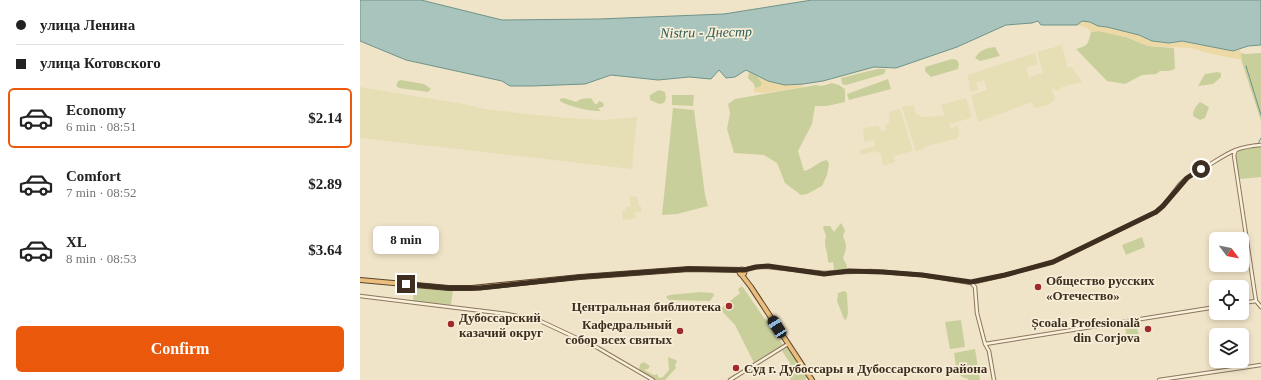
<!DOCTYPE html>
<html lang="en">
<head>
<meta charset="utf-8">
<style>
  body { margin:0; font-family:Georgia,serif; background:#f2f2f2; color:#222; height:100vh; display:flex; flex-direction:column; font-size:15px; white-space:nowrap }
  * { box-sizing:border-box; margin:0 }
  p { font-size:13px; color:#767676 }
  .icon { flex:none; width:22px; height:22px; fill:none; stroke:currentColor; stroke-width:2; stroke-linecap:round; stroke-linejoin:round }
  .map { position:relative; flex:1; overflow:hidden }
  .sheet { display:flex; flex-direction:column; background:#fff; width:360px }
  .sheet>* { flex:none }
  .banner { display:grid; align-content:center; height:88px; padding:0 16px; background:#fff }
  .needle { width:26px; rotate:122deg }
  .fabs { position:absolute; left:849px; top:232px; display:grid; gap:8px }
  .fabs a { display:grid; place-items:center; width:40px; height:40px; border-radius:6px; background:#fff; box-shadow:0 2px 6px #0003; font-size:20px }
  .end { position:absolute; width:18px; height:18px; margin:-9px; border:5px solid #3d2e20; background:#fff; box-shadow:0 0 0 2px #fff }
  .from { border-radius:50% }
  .bubble { position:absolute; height:28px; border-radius:6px; background:#fff; box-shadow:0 2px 6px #0003; font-size:13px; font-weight:700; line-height:28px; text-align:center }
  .car { position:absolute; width:12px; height:24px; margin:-12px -6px; border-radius:5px; box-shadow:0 0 3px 1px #0007; background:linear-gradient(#222 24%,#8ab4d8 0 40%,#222 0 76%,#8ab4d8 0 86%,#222 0) }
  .banner b { display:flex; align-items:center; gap:14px; height:38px; font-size:15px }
  .banner b+b { border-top:1px solid #e0e0e0 }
  .banner i { width:10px; height:10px; background:#222 }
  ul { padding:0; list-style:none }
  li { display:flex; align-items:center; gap:12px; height:60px; margin:0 8px 6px; padding:0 8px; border:2px solid transparent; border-radius:6px }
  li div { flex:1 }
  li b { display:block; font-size:15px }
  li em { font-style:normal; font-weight:700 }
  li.selected { border-color:#ea580c }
  li>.icon { width:36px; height:36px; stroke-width:1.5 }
  .cta { display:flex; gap:8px; margin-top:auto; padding:8px 16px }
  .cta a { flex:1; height:46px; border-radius:6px; background:#ea580c; color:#fff; font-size:16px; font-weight:700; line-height:46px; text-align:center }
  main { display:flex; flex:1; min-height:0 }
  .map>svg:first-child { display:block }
  .farmland { fill:#e6deb5 }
  .green { fill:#c9cf9b }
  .sand { fill:#ecd9a5 }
  .water { fill:#a9c4bc; stroke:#6f938a }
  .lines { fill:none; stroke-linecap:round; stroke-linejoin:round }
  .stream { stroke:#6f938a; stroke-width:1 }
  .tertiary-casing { stroke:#8d765c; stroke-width:4.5 }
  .trunk-casing { stroke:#5b4430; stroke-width:6 }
  .tertiary { stroke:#faf1dc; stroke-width:2.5 }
  .trunk { stroke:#eabe7c; stroke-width:4 }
  .route { stroke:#3d2e20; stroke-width:5 }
  .poi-dot { fill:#9e2a2b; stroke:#f7eed8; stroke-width:1.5 }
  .labels { text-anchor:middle; stroke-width:3.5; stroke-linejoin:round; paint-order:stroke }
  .poi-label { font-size:13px; font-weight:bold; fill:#3d2e20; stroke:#f7eed8; text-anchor:start }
  .water-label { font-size:14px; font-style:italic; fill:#2f5d5a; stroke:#f7eed8 }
</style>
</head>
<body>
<main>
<section class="sheet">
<div class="banner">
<b><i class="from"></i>улица Ленина</b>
<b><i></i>улица Котовского</b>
</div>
<ul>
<li class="selected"><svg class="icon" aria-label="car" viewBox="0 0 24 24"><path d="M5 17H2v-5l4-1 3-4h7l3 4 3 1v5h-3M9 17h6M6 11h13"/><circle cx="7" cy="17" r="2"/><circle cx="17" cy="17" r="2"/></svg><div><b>Economy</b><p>6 min · 08:51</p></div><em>$2.14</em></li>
<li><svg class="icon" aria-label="car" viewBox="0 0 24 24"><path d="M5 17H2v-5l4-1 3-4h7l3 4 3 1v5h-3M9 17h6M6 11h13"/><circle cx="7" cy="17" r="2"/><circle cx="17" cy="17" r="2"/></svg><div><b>Comfort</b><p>7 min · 08:52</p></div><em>$2.89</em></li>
<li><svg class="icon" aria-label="car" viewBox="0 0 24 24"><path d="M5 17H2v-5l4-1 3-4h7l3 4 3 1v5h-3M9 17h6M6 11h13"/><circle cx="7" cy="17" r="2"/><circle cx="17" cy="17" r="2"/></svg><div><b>XL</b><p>8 min · 08:53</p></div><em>$3.64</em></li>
</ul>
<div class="cta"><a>Confirm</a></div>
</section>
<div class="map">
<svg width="901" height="380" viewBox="0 0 901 380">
  <rect width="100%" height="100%" fill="#f0e4c8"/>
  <path class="farmland" d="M702 45 708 69 711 66 722 82 702 87V89L696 91 695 89H692L695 99 688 105 676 108 674 107 672 102 618 122 611 95 627 90 624 80 616 83 618 90 610 92 608 75 675 53 678 64 666 67 669 77 683 73 677 52Z
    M0 87 109 105 124 109 206 118 244 120 277 117 272 169 0 138Z
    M606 98 611 113V118L589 124 591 129 596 126 598 127 599 132 598 137 596 139 570 145 556 152 542 107 554 105 555 113 562 117 580 116 585 115 581 105Z
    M540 109 553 151 534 156 535 162 523 166 520 152 516 153 515 151 501 155 500 150 515 146 514 140 504 142 503 130 504 128 518 126 520 128 521 131 526 130 525 124 530 123 529 112Z
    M270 196 278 197V205L281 206V212H275L276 216 278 218 263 220 262 211H266V207H270Z"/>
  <path class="green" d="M739 31 766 37 788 46 814 48 815 69 809 71H800L796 74 782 75 765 84 747 81 716 49C728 46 728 44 731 32Z
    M635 47 640 56 620 61 615 58C620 50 626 48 635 47Z
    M881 53 885 54 901 53V121L881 59Z
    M592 59 597 60 599 64 598 69 571 77 565 71V67Z
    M517 69H526L524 74 486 85 482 84 481 78Z
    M389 72 397 76 402 83 401 86 398 88H395L394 84 388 78Z
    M857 72 861 73V77L853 84 838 86 845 74Z
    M528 79 531 89 489 100 487 94Z
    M41 80 64 84 71 89 68 92 39 88 36 86 38 81Z
    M472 83 479 85 485 89V102L467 106H455L452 124 438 151 444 171C453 169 458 161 467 160L469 164 467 175 462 186 447 194 441 195 425 183 417 163 404 155 374 153 367 129 370 113 368 104 375 99 456 85 462 86Z
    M299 90 305 92 306 98 304 103 299 104 290 100V95Z
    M312 95H334L333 106 312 105Z
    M204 98 216 102 221 99 231 98 235 104H237L239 101 242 102 244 104 243 107 238 108 241 111C232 112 207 106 200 101V99Z
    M840 102 849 107 845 118 840 120 833 116C833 110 836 106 840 102Z
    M313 108 334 110 345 195 348 206 317 214 302 215Z
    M901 147V177L880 179C878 175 877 169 876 163 874 146 888 148 901 147Z
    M481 223 485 230 483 237C488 245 486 250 483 258L487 266 486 270H474L473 262 469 263 468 261C468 253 463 244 466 236L463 228 464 226H470L474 232Z
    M782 237 785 247 766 255 762 245Z
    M54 286 93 290 91 305 53 301Z
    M382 286 423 345 394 363 375 325 360 309 380 293 378 289Z
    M484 291 486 292 487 294 488 314 486 320 484 319 477 301 478 293Z
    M340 292 353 293 354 295 350 301 309 300 306 297 309 295Z
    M601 320 605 347 590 349 585 322Z
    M776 323 780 340 767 343 765 325Z
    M428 347 446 373 447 378 444 380H431L423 368 430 363 422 351Z
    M615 349 620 380H608L607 378H604L597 373 594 353Z
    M308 357 316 360 317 363 315 364 316 368 305 380H295L279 370 280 364 284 362 290 366 288 369 284 370 294 375 297 374 299 378 303 377 309 370Z"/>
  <path class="sand" d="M722 21 730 22 738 26 747 27 779 35 792 41 809 43 822 41 872 51 880 49 882 59H877L852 54 831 48 788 46 766 37 739 31 731 32 727 28 717 25Z
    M397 76C413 84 426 85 443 84L442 87 406 93 394 92V88C398 87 401 88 402 83Z"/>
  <path class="water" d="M0 0H61L142 20 239 19 364 14 452 0H901V45L888 46 873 51 822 41 809 43 792 41 779 35 747 27 738 26 730 22 722 21 717 25H681L678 21 672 23 646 25 597 47 536 68 514 67 463 81 443 84 425 85 408 81 386 70 375 77 366 78 359 70 351 79 329 77 298 80 251 75 225 84 172 86H150L142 81 46 60 0 41Z"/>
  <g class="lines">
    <path class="stream" d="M886 66 901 115
      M895 144H898L901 138"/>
    <g class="tertiary-casing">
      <path id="tertiary" d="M876 150 874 155 894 288 896 301 901 307
        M384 270 396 267H408L464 273 511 271 562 275 611 283 645 275 693 262 796 212C806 205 813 192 821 183 829 175 839 171 849 165 870 152 876 147 901 145
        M611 283 615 287 617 313 625 344 629 351 634 380
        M0 296 147 314 178 320 238 348 293 380
        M882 303 896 301
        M625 344 856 307
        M370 380 428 344
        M799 380 901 365"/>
    </g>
    <g class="trunk-casing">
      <path id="trunk" d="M379.5 272a2.5 2.5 0 1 1 5 0a2.5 2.5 0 1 1-5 0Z
        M381 274 391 287 452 380
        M0 280 89 288H112L220 277 329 269 382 270"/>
    </g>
    <use href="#tertiary" class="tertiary"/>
    <use href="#trunk" class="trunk"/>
  </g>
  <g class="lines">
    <path class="route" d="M46 284 89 288H120L220 277 329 269 384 270 396 267 408 266 464 274 489 271 523 272 562 275 611 282 645 275 693 262 796 212 803 206 827 178 841 169"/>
  </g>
  <g class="poi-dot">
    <circle cx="678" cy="287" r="4"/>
    <circle cx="369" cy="306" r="4"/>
    <circle cx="91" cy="324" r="4"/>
    <circle cx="788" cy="329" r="4"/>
    <circle cx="320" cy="331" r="4"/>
    <circle cx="376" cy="368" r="4"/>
  </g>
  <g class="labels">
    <g class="poi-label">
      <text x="686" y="285">Общество русских<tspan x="686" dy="15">«Отечество»</tspan></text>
      <text x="361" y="311" text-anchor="end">Центральная библиотека</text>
      <text x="99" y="322">Дубоссарский<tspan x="99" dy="15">казачий округ</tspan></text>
      <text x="780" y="327" text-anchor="end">Școala Profesională<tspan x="780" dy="15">din Corjova</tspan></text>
      <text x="312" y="329" text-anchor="end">Кафедральный<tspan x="312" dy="15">собор всех святых</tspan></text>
      <text x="384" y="373">Суд г. Дубоссары и Дубоссарского района</text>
    </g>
    <g class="water-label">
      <text transform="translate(346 32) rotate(-1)" y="5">Nistru - Днестр</text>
    </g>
  </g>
</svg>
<div class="fabs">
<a><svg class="needle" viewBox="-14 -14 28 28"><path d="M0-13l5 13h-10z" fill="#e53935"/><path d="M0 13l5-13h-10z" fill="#767676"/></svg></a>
<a><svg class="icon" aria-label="locate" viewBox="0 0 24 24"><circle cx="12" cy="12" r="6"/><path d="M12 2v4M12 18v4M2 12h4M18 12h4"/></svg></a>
<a><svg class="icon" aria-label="layers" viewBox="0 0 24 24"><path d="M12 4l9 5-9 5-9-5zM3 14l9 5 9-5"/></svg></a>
</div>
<i class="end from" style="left:841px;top:169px"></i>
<i class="end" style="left:46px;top:284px"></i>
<div class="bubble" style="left:13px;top:226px;width:66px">8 min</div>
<i class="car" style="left:417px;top:327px;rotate:327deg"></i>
</div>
</main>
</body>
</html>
